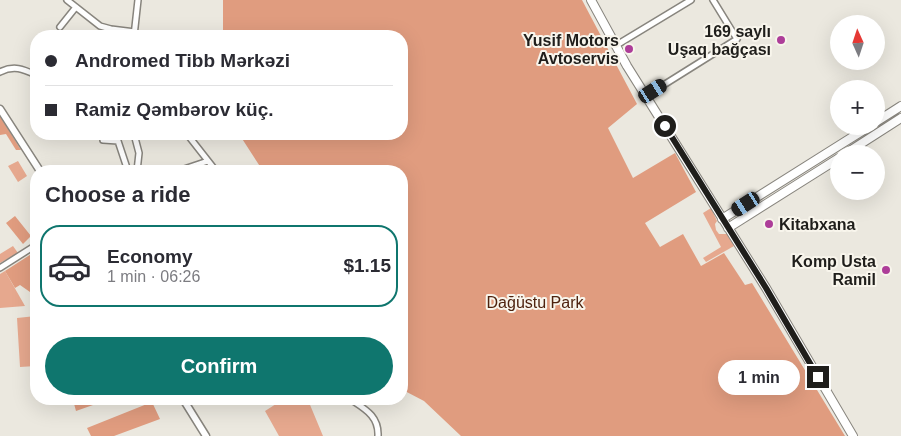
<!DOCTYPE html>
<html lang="en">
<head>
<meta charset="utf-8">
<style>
  body { margin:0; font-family:Arial,sans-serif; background:#f2f2f3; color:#2b2b33; height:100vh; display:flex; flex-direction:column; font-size:19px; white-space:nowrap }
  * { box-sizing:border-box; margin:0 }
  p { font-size:16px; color:#7c7c81 }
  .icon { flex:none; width:28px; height:28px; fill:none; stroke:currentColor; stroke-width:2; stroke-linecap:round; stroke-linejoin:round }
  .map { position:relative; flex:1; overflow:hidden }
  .side { position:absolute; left:30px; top:165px; width:378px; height:240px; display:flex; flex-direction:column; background:#fff; border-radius:20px; box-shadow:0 5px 20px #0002 }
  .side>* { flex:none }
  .banner { position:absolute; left:30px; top:30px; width:378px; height:110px; border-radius:20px; box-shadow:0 5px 20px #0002; display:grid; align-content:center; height:110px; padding:0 15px; background:#fff }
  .needle { width:32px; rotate:357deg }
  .tools { position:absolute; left:830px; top:15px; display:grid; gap:10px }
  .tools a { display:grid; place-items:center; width:55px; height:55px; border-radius:50%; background:#fff; box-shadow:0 5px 20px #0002; font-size:25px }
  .end { position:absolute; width:22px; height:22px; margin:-11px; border:6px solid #1f1e1b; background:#fff; box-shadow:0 0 0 2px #fff }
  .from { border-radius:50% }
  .bubble { position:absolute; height:35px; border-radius:18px; background:#fff; box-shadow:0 5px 20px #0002; font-size:16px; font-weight:800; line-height:35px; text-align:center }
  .car { position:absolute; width:15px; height:30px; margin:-15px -8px; border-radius:6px; box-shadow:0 0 4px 1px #0007; background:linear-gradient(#222 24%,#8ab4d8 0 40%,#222 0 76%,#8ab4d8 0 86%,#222 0) }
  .banner b { display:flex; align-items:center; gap:18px; height:48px; font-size:19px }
  .banner b+b { border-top:1px solid #e1e1e2 }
  .banner i { width:12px; height:12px; background:#2b2b33 }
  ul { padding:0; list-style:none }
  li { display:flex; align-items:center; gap:15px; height:82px; margin:0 10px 8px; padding:0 5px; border:2px solid transparent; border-radius:20px }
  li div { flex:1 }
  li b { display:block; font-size:19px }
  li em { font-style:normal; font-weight:800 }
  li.on { border-color:#0f766e }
  li>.icon { width:45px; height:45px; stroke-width:1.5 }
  h2 { padding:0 15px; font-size:22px; line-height:60px }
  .action { display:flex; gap:10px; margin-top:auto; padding:10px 15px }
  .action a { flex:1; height:58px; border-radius:30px; background:#0f766e; color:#fff; font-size:20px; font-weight:800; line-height:58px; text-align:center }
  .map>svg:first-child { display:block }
  .green { fill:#e6a88e }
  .forest { fill:#e09c7f }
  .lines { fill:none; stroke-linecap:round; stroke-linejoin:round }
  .minor-casing { stroke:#88857e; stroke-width:8 }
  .tertiary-casing { stroke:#88857e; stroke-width:9 }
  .secondary-casing { stroke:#88857e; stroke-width:10 }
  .minor { stroke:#fff; stroke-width:5 }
  .tertiary { stroke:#fff; stroke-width:6 }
  .secondary { stroke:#fff; stroke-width:8 }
  .route { stroke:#1f1e1b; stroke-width:6 }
  .poi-dot { fill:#ad3d99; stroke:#f8f5ec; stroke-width:2 }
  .labels { text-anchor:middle; stroke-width:4; stroke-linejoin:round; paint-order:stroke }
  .poi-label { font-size:16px; font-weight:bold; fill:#1f1e1b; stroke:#f8f5ec; text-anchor:end }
  .park-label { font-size:16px; fill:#4e220e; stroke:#f8f5ec }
</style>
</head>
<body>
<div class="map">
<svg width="901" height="436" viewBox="0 0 901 436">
  <rect width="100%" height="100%" fill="#ebe8df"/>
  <path class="green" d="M18 161 27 176 18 182 8 166Z
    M711 208 717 221 715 224 716 230 719 234H727L734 246 706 262 703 258 721 247 703 213Z
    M13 246 18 253 0 263V254Z
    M5 271 25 306 0 308V274Z
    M36 316V366L20 367 17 318Z
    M308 400 323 436H279L265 411 276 404Z"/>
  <path class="forest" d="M223 0H582L637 104 608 128 633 178 675 153 696 192 645 223 660 247 683 234 701 266 724 253 745 285 752 283 845 436H461L424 401 401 389V171H263L239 134H401V36H223Z
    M0 116 21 150H16L6 134 0 135Z
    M15 216 31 236 23 244 6 223Z
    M36 251V267L35 268 36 271V287L30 292 20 285 15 288 5 271Z
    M76 399H110L76 411 73 400Z
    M152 402 160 419 114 436H91L87 428Z"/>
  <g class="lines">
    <g class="minor-casing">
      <path id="minor" d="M67 0 100 26 111 29 135 32
        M60 27 76 7
        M134 36 138 0
        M615 46 691 0
        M0 72C14 65 23 69 36 75
        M646 96 737 39 713 0
        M134 134 139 153 137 171
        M187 134 216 171
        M103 140 118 141 128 171
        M178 171 208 161
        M0 268 36 245
        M350 399C365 409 379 416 378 436"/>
    </g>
    <g class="tertiary-casing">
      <path id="tertiary" d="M0 109 40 171
        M183 399 206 436"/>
    </g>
    <g class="secondary-casing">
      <path id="secondary" d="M591 0 627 66 766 288 853 436
        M876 122 901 106
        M845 154 901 118
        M722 219 870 126
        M728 228 839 158"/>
    </g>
    <use href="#minor" class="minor"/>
    <use href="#tertiary" class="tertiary"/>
    <use href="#secondary" class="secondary"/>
  </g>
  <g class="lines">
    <path class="route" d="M665 126 766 288 818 377"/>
  </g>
  <g class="poi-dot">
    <circle cx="781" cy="40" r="5"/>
    <circle cx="629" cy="49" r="5"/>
    <circle cx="769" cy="224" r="5"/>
    <circle cx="886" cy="270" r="5"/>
  </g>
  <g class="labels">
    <g class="poi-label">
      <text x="771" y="37">169 saylı<tspan x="771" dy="18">Uşaq bağçası</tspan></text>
      <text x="619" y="46">Yusif Motors<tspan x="619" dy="18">Avtoservis</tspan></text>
      <text x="779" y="230" text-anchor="start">Kitabxana</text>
      <text x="876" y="267">Komp Usta<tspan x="876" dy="18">Ramil</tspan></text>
    </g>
    <g class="park-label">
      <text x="535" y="308">Dağüstu Park</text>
    </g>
  </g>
</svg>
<div class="tools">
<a><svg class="needle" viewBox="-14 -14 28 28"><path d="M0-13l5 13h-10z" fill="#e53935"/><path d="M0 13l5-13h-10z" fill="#7c7c81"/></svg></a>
<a>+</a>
<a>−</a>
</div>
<i class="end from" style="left:665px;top:126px"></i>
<i class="end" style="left:818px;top:377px"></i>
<div class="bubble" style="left:718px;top:360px;width:82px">1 min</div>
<i class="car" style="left:653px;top:91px;rotate:58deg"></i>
<i class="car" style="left:746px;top:204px;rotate:237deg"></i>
<div class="banner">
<b><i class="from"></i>Andromed Tibb Mərkəzi</b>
<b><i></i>Ramiz Qəmbərov küç.</b>
</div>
<section class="side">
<h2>Choose a ride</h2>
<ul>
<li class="on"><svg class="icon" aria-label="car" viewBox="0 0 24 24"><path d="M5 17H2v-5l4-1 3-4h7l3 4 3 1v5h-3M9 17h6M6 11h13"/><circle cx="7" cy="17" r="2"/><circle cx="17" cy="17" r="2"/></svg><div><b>Economy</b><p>1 min · 06:26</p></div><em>$1.15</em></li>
</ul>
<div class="action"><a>Confirm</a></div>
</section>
</div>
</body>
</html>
